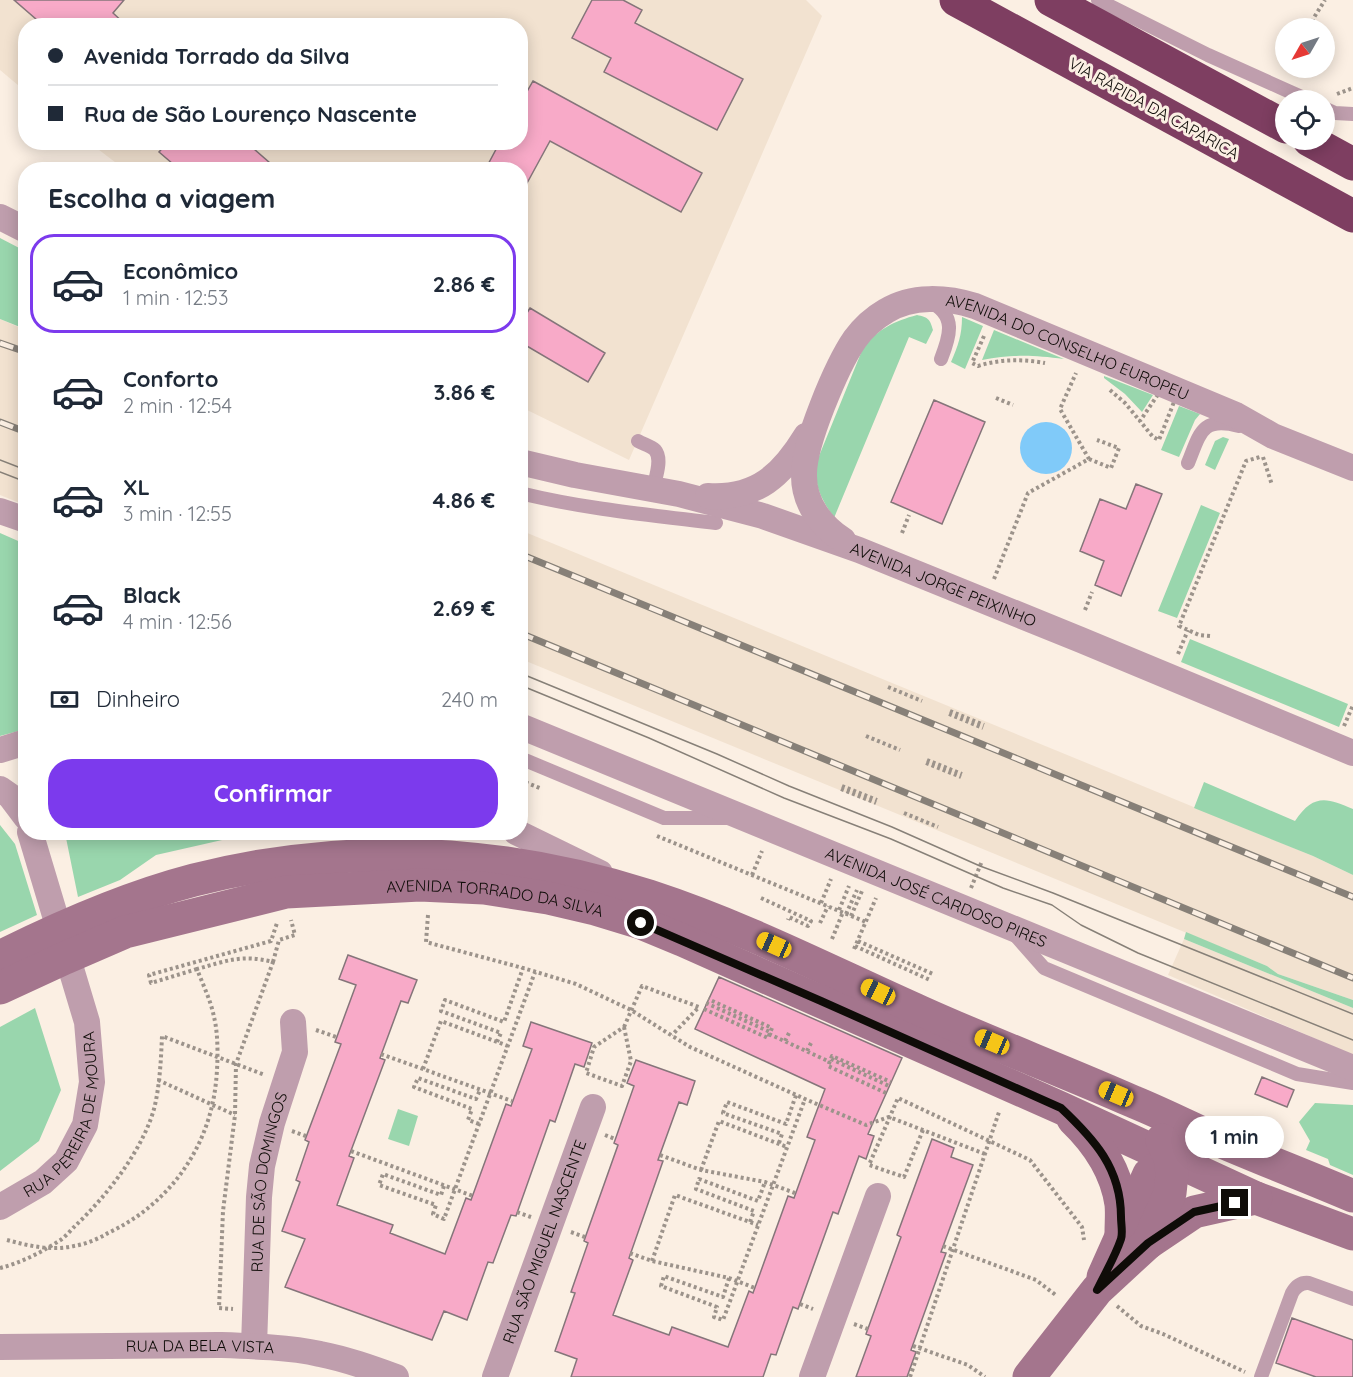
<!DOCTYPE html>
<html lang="pt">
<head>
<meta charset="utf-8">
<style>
  body { margin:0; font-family:Quicksand,sans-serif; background:#f2f2f3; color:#1f2937; height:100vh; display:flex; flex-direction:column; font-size:22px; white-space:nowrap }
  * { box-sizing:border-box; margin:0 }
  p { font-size:20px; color:#747a83 }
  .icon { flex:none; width:33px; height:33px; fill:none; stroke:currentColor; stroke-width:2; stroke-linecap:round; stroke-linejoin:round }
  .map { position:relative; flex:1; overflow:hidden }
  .sheet { position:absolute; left:18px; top:162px; width:510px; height:678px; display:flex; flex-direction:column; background:#fff; border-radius:24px; box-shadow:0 3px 15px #0003 }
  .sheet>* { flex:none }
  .banner { position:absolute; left:18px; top:18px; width:510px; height:132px; border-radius:24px; box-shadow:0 3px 15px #0003; display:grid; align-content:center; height:132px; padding:0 30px; background:#fff }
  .needle { width:39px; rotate:231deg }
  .tools { position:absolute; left:1275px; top:18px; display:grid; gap:12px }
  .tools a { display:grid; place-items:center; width:60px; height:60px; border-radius:50%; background:#fff; box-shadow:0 3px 15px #0003; font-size:30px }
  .end { position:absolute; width:27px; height:27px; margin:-14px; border:8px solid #0f0c08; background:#fff; box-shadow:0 0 0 3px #fff }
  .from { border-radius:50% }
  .bubble { position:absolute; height:42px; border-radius:21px; background:#fff; box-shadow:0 3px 15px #0003; font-size:20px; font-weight:700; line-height:42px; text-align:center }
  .car { position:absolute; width:18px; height:36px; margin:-18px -9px; border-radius:8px; box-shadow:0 0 4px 2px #0007; background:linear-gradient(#f5c518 24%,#345 0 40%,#f5c518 0 76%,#345 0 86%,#f5c518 0) }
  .banner b { display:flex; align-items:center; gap:21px; height:57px; font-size:22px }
  .banner b+b { border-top:2px solid #e0e1e3 }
  .banner i { width:15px; height:15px; background:#1f2937 }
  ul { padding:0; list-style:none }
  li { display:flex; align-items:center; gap:18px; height:99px; margin:0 12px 9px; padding:0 18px; border:3px solid transparent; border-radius:24px }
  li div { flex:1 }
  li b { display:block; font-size:22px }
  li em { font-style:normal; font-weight:700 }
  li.current { border-color:#7c3aed }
  li>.icon { width:54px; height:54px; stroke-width:1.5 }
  h2 { padding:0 30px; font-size:27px; line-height:72px }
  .pay { display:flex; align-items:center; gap:15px; height:66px; padding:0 30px; font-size:22px }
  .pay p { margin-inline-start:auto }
  .button { display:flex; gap:12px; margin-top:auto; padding:12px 30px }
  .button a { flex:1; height:69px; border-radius:24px; background:#7c3aed; color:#fff; font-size:24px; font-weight:700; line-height:69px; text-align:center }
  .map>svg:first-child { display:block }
  .built { fill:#f2e2d0 }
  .green { fill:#99d6ad }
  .water { fill:#80caf9 }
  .building { fill:#f8aac8; stroke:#85757a; stroke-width:1.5 }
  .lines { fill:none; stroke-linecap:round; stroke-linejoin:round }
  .path { stroke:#9c938b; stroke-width:4; stroke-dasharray:3 3; stroke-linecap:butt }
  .lane { stroke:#bf9ead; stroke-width:14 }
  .street { stroke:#bf9ead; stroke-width:26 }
  .secondary { stroke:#a4758d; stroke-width:33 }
  .highway { stroke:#7e3e61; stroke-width:33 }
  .tram { stroke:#878078; stroke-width:1.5 }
  .rail-casing { stroke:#878078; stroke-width:7 }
  .rail { stroke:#fbefe3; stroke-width:4.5; stroke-dasharray:14; stroke-linecap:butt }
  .route { stroke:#0f0c08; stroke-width:8 }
  .labels { text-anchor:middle; stroke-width:6; stroke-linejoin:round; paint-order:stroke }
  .street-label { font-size:16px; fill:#0f0c08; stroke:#fbefe3 }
</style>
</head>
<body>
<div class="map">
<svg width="1353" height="1377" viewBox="0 0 1353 1377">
  <rect width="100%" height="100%" fill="#fbefe3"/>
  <path class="built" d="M0 0H806L822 16 629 460 521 407 520 170 124 169 90 143 520 142V26H26L25 91 0 70Z
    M0 319 25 330V505L0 495Z
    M520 530 1313 856 1353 875V1000L1278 974 1267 966 521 659Z
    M1184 939 1353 1008V1055L1168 975Z"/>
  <path class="green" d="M0 238 25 251V329L0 319Z
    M917 315C928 317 930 319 933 330L926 344 909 337 834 518C821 498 813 485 817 461L863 348C877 329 895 321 917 315Z
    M962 317 983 326 965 369 951 362C958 346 962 335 962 317Z
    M994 330 1064 359C1033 355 1014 354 982 360Z
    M1104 376 1153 395 1142 412 1125 394 1104 378Z
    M1179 406 1200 414 1195 420 1179 457 1161 450Z
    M1223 437 1229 439 1215 470 1205 465 1215 441Z
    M1201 505 1220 513 1177 618 1158 611Z
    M0 533 25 544 26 729 0 736Z
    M1190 639 1348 704 1339 727 1181 662Z
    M1204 782 1295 821C1313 794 1326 797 1353 809V875L1313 856 1194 808Z
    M0 825 15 844 37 915 0 932Z
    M65 833V832L253 833 156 855 120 880 78 897Z
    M1186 932 1267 966 1278 974 1353 1000V1008L1184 939Z
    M35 1008 61 1090 39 1141 0 1171V1027Z
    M1315 1103 1353 1105V1175L1330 1165 1328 1159 1306 1150 1310 1141 1299 1122Z
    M398 1109 418 1116 409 1146 388 1139Z"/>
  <path class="water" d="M1020 448a26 26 0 1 1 52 0a26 26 0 1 1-52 0Z"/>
  <path class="building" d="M14 0H124L113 13 127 26H44Z
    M592 0H623L642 10 635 23 743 79 717 130 604 72 611 58 572 38Z
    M533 81 702 173 681 212 550 141 520 196V170H485L500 142H520V104Z
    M168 142H246L278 170H180L159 152Z
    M530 308 605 353 588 382 520 342V324Z
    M934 400 985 422 942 524 891 502Z
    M1136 484 1162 494 1121 596 1095 585 1104 561 1080 551 1100 499 1126 509Z
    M348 955 417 980 408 1003 401 1001 380 1058 385 1060 349 1156 354 1158 337 1205 393 1225 390 1233 445 1254 466 1198 471 1200 506 1104 511 1106 532 1049 523 1046 531 1022 592 1043 584 1067 575 1064 555 1122 550 1120 516 1216 511 1215 493 1263 488 1262 467 1320 444 1311 432 1340 285 1287 305 1239 282 1231 300 1182 296 1180 309 1142 305 1140 341 1044 335 1042 356 985 339 979Z
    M719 977 902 1058 868 1134 874 1136 866 1159 859 1156 838 1214 833 1212 798 1309 793 1307 776 1355 771 1354 763 1377H571L577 1359 555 1351 575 1293 571 1292 588 1243 584 1241 618 1145 614 1143 634 1086 627 1083 636 1060 695 1081 687 1105 679 1102 658 1160 663 1161 629 1258 633 1260 613 1315 669 1335 672 1327 728 1347 749 1291 753 1293 788 1196 794 1198 815 1140 807 1137 825 1089 695 1029Z
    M1262 1077 1294 1090 1287 1107 1255 1094Z
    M932 1139 954 1148 951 1157 973 1165 941 1252 946 1253 911 1350 916 1352 907 1377H856L871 1336 866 1334 901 1237 897 1235Z
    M1292 1318 1353 1340V1377H1316L1276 1363Z"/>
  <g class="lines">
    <path class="path" d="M1312 28 1313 19 1325 0
      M1337 94 1353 88
      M984 336 972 363 978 366C1000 359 1023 359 1045 363
      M1168 386 1174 402 1159 440 1153 437 1140 421 1157 396Z
      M1110 390 1125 403 1140 421
      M996 398 1013 405
      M1263 457 1272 485
      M1089 459 1111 468 1119 448 1097 440
      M902 533 909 515
      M994 579 1028 493 1089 459 1060 409 1076 373
      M1085 610 1092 592
      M1210 636 1199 635 1179 626 1246 461 1260 457
      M1178 654 1188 630
      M888 687 922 701
      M950 711 984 725
      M949 714 983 728
      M1344 726 1353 705
      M866 736 900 750
      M927 760 962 774
      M926 763 961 777
      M520 780 542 789
      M842 786 877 800
      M841 789 876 803
      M904 813 938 827
      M657 836 866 922
      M752 875 762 851
      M971 888 982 861
      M761 898 811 921 808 926 789 917 788 920
      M821 903 831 879
      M839 910 849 886
      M846 914 857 890
      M428 915 426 942 523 968 576 984 631 1010 690 1047 805 1099 866 1125 889 1117 985 1154
      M851 916 862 891
      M820 923 828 906
      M832 939 843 912
      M858 941 933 974
      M855 946 930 980
      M854 949 876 898
      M273 962 279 940 295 935 291 920
      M197 969 151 983 149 975 271 941 277 923
      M706 1003 770 1032
      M704 1009 768 1038 772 1028 708 999
      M624 1027 631 1061 622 1086 586 1073 594 1047Z
      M624 1027 642 986 699 1007 672 1035
      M316 1030 336 1037
      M769 1034 830 1062
      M785 1041 789 1033
      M497 1042 501 1033 441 1011 445 1000 504 1022 523 968
      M807 1051 811 1043
      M381 1054 512 1101
      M831 1059 889 1086
      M423 1069 441 1021 508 1046
      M158 1080 235 1115
      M886 1093 828 1066 832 1056 891 1082
      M479 1124 468 1120 472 1109 414 1087 418 1078 476 1099 480 1090
      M923 1130 904 1177 869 1165 898 1098 1030 1160 1082 1227 1084 1240
      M292 1131 306 1136
      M605 1135 615 1139
      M779 1143 782 1134 723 1113 727 1102 786 1124 796 1095
      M351 1151 473 1196
      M660 1155 701 1170 765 1182 795 1193
      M701 1170 719 1121 787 1147
      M444 1186 441 1195 383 1174 379 1185 436 1205 433 1214 444 1219 535 972
      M517 1212 531 1217
      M750 1222 754 1211 696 1189 699 1179 758 1201 765 1182
      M571 1232 585 1237
      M7 1240C29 1246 51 1251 74 1246 86 1244 98 1239 108 1233 166 1206 206 1153 215 1090 218 1070 219 1036 214 1017 211 1001 203 985 197 969 226 961 242 954 273 962L236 1064 235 1115 223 1211 219 1308 233 1309
      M943 1246 1036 1280 1057 1296
      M630 1253 652 1261 729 1278 755 1288
      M652 1261 675 1195 758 1225
      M0 1268C21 1263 44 1251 62 1239 67 1235 71 1230 75 1226 107 1196 145 1147 155 1105 160 1082 161 1059 162 1036L265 1075
      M729 1278 723 1297 664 1276 661 1286 717 1307 714 1317 723 1320 805 1099
      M800 1304 813 1309
      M1117 1306 1141 1326 1163 1334 1245 1372
      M854 1324 868 1329
      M913 1346 968 1365 985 1377
      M910 1377 999 1112"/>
    <path class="lane" d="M1098 0 1208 55 1308 100
      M1324 108 1335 113 1353 114
      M930 302C957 315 950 336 941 359
      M638 441C643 444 651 446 655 450 663 459 655 479 653 489
      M1188 463C1200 434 1201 416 1239 426
      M520 493C585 509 650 515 716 523
      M520 758 664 818H728
      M1015 935 1044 968 1297 1074 1353 1083
      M1261 1377 1292 1293C1296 1286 1301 1282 1309 1283L1353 1299"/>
    <g class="street">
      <path d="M0 217 26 230"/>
      <path id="s1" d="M520 462 575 475 679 494 763 516 859 550 1081 640 1353 753"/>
      <path d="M708 496C757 499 782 475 806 436"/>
      <path d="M0 511 26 520"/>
      <path id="s2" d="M843 540C821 526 804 503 804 476 803 445 837 365 855 339 863 328 874 318 886 311 912 295 946 297 975 306L1236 415 1273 436 1353 468"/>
      <path id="s3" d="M520 726 1353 1068"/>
      <path d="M0 750 26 742"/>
      <path d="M0 789 10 796 26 817"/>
      <path d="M516 832 600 873"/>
      <path id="s4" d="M0 1207 43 1182 66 1161 85 1125 92 1082 87 1022 30 832"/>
      <path id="s5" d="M254 1346 259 1197 262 1166 272 1123 295 1052 293 1022"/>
      <path id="s6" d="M0 1347 218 1345C250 1346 289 1347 320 1354 346 1359 371 1368 396 1377"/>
      <path id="s7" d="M495 1377 593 1107"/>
      <path d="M812 1377 878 1196"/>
    </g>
    <g class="secondary">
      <path d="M0 957C60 927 129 897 194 880 348 841 499 848 649 896 744 927 831 972 921 1012 992 1044 1064 1071 1134 1102 1161 1113 1187 1126 1213 1138 1259 1158 1306 1176 1353 1196"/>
      <path id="s8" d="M0 988 65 958 125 932 286 892 420 885 484 888 548 898 595 909 641 923 682 940 1061 1108 1256 1198 1353 1234"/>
      <path d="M1073 1119C1098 1143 1116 1170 1121 1204 1122 1214 1121 1223 1121 1233"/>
      <path d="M1148 1243 1194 1212 1256 1198"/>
      <path d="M1103 1277 1149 1174 1170 1158 1185 1151"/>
      <path d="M1029 1377 1097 1290 1148 1243 1170 1193 1172 1174 1170 1158 1162 1140"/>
    </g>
    <path class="highway" d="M956 0 1353 216
      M1051 0 1286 127
      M1309 140 1353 164"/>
    <path class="tram" d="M0 460 26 470
      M0 472 26 482
      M520 673 717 754 789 786 892 827 980 866 1053 893 1353 1014
      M520 685 649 738 784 798 891 839 1003 888 1052 905 1081 925 1138 953 1353 1040"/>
    <g class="rail-casing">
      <path id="rail" d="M0 343 26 352
        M0 422 26 432
        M520 554 1353 897
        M520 633 1353 978"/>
    </g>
    <use href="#rail" class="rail"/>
  </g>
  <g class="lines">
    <path class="route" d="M641 923 821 1001 1061 1108C1094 1139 1121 1168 1121 1217 1121 1224 1123 1233 1121 1239 1115 1257 1105 1273 1097 1290L1148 1243 1194 1212 1235 1203"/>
  </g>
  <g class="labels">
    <g class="street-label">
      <text transform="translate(1154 108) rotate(29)" y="6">VIA RÁPIDA DA CAPARICA</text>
      <text dy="6" stroke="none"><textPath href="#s2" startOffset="460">AVENIDA DO CONSELHO EUROPEU</textPath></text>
      <text dy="6" stroke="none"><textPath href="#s1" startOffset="442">AVENIDA JORGE PEIXINHO</textPath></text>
      <text dy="6" stroke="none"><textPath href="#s3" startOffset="450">AVENIDA JOSÉ CARDOSO PIRES</textPath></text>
      <text dy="6" stroke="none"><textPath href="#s8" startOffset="513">AVENIDA TORRADO DA SILVA</textPath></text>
      <text dy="6" stroke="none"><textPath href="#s4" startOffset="122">RUA PEREIRA DE MOURA</textPath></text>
      <text dy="6" stroke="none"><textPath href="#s5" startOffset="165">RUA DE SÃO DOMINGOS</textPath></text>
      <text dy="6" stroke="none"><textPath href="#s7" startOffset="144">RUA SÃO MIGUEL NASCENTE</textPath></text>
      <text dy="6" stroke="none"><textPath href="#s6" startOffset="200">RUA DA BELA VISTA</textPath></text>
    </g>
  </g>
</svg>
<div class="tools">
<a><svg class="needle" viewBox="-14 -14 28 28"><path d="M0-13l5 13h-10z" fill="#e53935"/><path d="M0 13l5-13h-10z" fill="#747a83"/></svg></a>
<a><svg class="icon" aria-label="locate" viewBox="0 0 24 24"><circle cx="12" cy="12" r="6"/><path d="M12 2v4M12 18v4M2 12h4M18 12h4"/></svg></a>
</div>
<i class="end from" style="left:641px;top:923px"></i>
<i class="end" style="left:1235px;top:1203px"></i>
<div class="bubble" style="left:1185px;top:1116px;width:99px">1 min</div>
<i class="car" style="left:774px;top:945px;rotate:294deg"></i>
<i class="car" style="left:878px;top:992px;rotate:295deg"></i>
<i class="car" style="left:992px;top:1042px;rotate:293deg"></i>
<i class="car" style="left:1116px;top:1094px;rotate:293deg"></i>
<div class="banner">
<b><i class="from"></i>Avenida Torrado da Silva</b>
<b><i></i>Rua de São Lourenço Nascente</b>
</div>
<section class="sheet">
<h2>Escolha a viagem</h2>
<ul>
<li class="current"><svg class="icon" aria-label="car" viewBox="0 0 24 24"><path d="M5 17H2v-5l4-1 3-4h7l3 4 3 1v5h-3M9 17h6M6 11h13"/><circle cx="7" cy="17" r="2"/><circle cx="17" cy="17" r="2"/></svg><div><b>Econômico</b><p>1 min · 12:53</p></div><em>2.86 €</em></li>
<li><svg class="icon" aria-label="car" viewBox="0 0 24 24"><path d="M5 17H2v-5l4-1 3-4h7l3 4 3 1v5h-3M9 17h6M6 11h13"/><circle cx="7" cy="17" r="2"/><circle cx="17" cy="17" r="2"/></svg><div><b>Conforto</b><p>2 min · 12:54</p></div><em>3.86 €</em></li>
<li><svg class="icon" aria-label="car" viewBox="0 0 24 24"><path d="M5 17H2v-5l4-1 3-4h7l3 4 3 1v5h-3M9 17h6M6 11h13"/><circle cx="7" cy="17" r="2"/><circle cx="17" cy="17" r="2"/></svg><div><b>XL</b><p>3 min · 12:55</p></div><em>4.86 €</em></li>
<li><svg class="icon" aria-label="car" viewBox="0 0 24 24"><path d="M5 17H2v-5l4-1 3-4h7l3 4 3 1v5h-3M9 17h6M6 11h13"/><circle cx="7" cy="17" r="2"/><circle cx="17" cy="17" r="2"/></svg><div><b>Black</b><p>4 min · 12:56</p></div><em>2.69 €</em></li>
</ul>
<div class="pay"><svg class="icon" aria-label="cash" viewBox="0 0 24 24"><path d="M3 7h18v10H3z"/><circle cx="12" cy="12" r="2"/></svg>Dinheiro<p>240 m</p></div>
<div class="button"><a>Confirmar</a></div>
</section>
</div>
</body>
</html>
